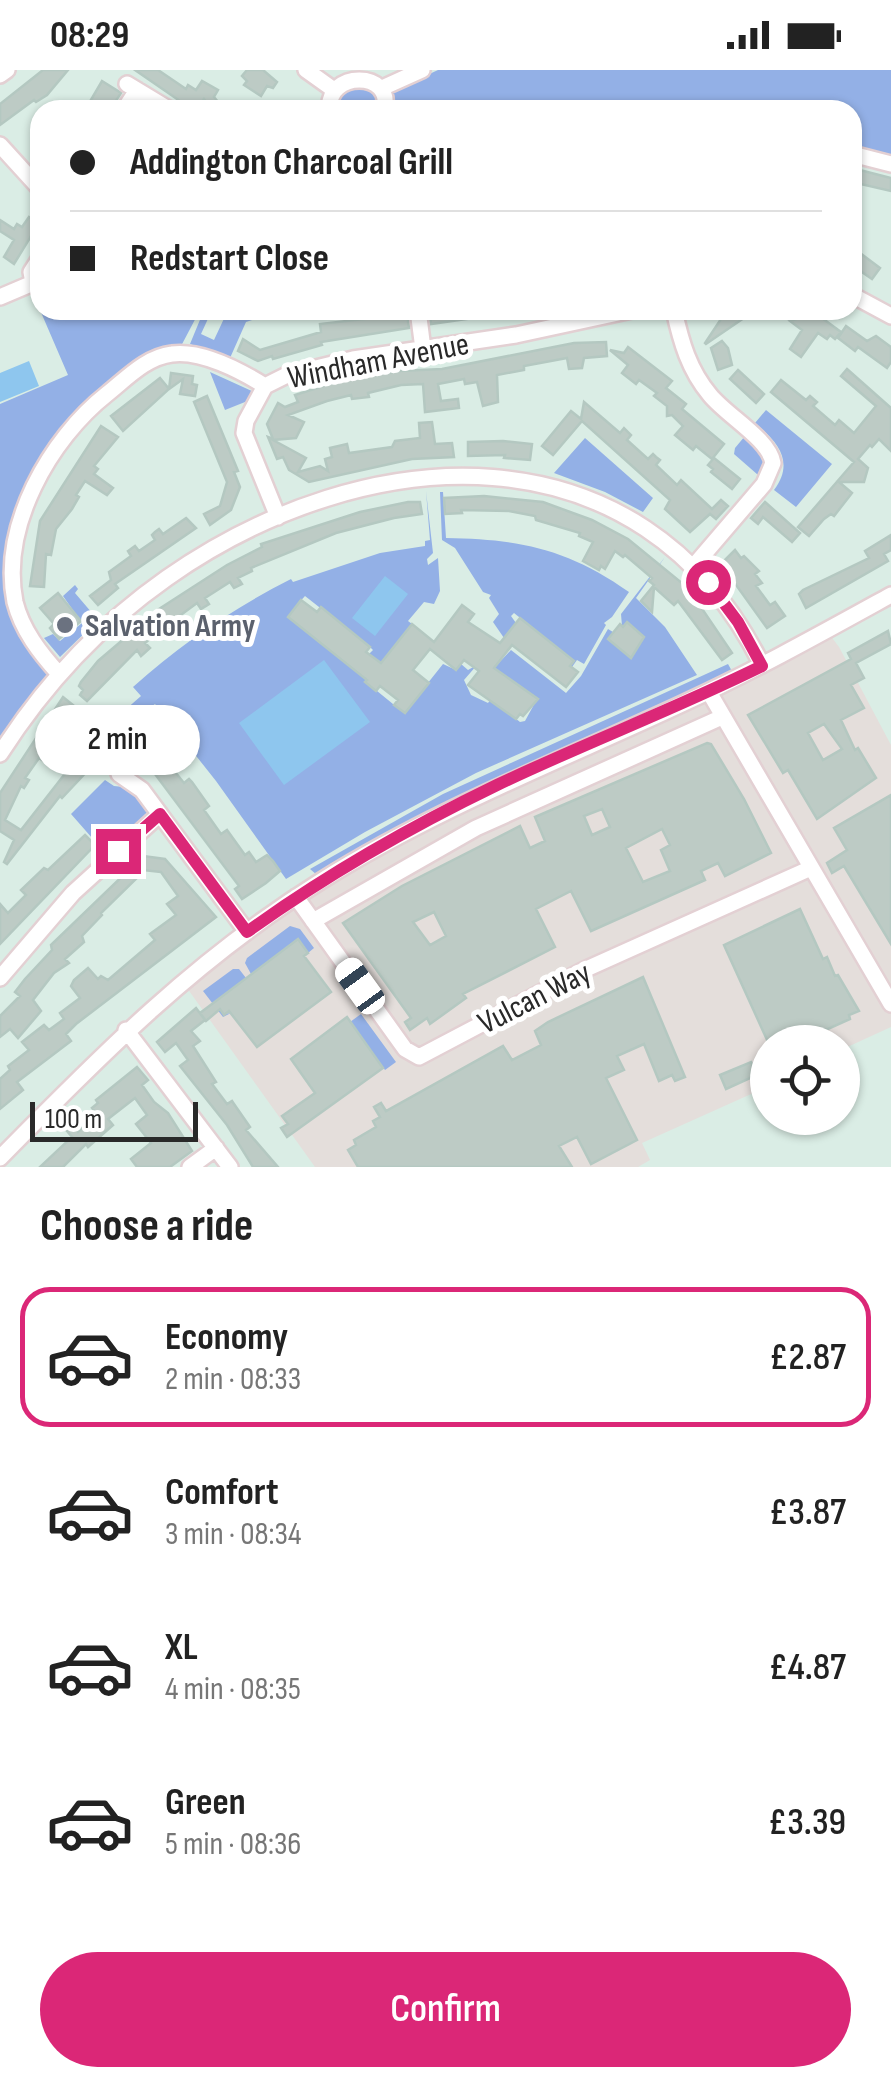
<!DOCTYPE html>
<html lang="en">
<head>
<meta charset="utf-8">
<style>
  body { margin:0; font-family:"Sofia Sans Condensed",sans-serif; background:#f6f6f6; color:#222; height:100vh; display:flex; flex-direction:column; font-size:38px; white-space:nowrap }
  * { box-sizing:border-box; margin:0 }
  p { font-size:32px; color:#767676 }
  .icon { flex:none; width:55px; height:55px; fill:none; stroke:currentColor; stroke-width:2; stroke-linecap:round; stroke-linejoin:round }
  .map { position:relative; height:1097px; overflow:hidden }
  .side { display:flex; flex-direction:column; background:#fff; flex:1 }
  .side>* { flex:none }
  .guide { position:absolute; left:30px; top:30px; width:832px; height:220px; border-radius:30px; box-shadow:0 2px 8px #0004; display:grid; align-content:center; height:220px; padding:0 40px; background:#fff }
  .tools { position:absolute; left:750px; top:955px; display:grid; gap:20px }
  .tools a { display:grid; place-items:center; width:110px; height:110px; border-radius:50%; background:#fff; box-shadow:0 2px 8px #0004; font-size:50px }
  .scale { position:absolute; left:30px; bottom:25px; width:168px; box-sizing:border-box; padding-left:10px; border:5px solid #292929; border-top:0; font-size:28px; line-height:35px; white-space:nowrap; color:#292929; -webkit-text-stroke:8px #fff; paint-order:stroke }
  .end { position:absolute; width:45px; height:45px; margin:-22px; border:12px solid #db2777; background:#fff; box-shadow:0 0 0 5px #fff }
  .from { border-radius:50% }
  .bubble { position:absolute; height:70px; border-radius:35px; background:#fff; box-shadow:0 2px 8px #0004; font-size:32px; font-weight:600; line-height:70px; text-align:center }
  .car { position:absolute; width:30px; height:60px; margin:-30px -15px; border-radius:12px; box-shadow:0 0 8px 2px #0007; background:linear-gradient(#fff 24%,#345 0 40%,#fff 0 76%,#345 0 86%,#fff 0) }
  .guide b { display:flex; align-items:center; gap:35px; height:95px; font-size:38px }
  .guide b+b { border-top:2px solid #e0e0e0 }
  .guide i { width:25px; height:25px; background:#222 }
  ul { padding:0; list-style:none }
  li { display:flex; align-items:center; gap:30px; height:140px; margin:0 20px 15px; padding:0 20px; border:5px solid transparent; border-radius:30px }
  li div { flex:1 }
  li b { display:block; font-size:38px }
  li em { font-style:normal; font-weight:600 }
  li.active { border-color:#db2777 }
  li>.icon { width:90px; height:90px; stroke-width:1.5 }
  h2 { padding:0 40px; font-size:45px; line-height:120px }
  .button { display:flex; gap:20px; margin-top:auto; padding:20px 40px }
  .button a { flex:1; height:115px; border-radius:60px; background:#db2777; color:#fff; font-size:40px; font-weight:600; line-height:115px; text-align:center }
  .status { display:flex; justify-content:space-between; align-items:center; height:70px; padding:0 50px; background:#fff; direction:ltr }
  .status svg { height:28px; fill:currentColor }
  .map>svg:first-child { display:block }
  .industrial { fill:#e4dedb }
  .green { fill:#93b0e6 }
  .pitch { fill:#8ec6ee }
  .building { fill:#bdcbc5; stroke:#b4c8c1; stroke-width:2.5; fill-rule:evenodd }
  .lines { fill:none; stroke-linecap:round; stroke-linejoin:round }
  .minor-casing { stroke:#e3d0d3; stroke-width:20 }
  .minor { stroke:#fff; stroke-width:15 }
  .route { stroke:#db2777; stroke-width:12 }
  .worship-dot { fill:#6b7280; stroke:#fff; stroke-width:4 }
  .labels { text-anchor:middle; stroke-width:10; stroke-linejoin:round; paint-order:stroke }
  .street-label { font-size:32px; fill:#292929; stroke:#fff }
  .worship-label { font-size:32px; font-weight:bold; fill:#5b616d; stroke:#fff; text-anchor:start }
</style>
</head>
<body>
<div class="status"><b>08:29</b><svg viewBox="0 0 49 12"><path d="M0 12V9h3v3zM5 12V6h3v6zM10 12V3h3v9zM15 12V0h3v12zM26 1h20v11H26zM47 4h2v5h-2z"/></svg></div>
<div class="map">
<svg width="891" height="1097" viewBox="0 0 891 1097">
  <rect width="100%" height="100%" fill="#daede5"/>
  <path class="industrial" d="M827 561 839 577 891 675V957L843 979 842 972H768L767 1017 642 1073 650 1090 638 1097H315L182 911 337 801Z"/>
  <path class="green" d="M438 0H891V89L853 79 852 40H389L393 21Z
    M356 12 379 23 377 40H335L334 30Z
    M40 240H200L180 278 164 280 56 368 7 500 49 602 0 675V334L68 305Z
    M204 240H212L201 264 214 270 228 240H283L246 252 230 288 190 274Z
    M210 302 254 322 250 330 225 340Z
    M766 340 832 394 796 437 774 420C795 392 778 372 755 353Z
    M745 366 761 380 768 392 758 405 734 384 735 378Z
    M585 368 653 428 643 442 605 422 554 403Z
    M426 421 433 483 427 489 428 495 438 488 440 521 434 534 424 532 408 551 412 554 381 593 369 584 373 580 370 577 305 526 296 536 367 610 366 612 404 643 443 594 456 600 461 594 468 600 477 595 464 610 471 625 488 633 491 629 520 652 525 651 537 629 494 598 511 580 566 623 581 606 608 559 613 562 608 570 632 586 644 567 627 553 622 556 621 544 665 487 636 528 665 557 697 605 476 703 365 762 286 809 216 711 155 634 115 663 108 655 141 626 133 617C182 573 232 539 291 509L293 512 380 483 425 476V471L430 470Z
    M440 422H443L446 468C519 469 568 479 629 522L612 547 604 553 606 555 584 594 577 590 572 597 557 586 559 579 514 543 511 546 516 553 504 568 493 552 499 544 489 528 491 525 483 522 455 478 442 470Z
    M75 515 78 519 75 523 98 550 60 587 44 568 53 564 60 571 82 553 63 526Z
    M728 594 733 603 490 712 317 805 310 799 443 724Z
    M105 710 114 716 133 718 151 742 149 747 107 785 71 744Z
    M290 856 300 859 314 878 308 883 297 869 251 904 245 893 247 888Z
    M233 899H239L246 908 215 931 224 944 231 943 223 947 203 921Z
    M361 944 396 992 385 1000 350 952Z"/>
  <path class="pitch" d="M29 291 39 316 0 332V303Z
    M385 506 408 524 375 566 352 548Z
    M324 590 370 652 284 715 239 653Z"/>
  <path class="building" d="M43 0H68L47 25 36 32 34 30 0 55V34Z
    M135 0H158L186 19 188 15 196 20 202 11 218 20 214 27 218 32 210 37 204 29 197 40H193Z
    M247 0H263L277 12 273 18 267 16 261 26 244 15 247 11 242 6Z
    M102 11 121 23 110 40H85Z
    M852 98 891 108V121L852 112Z
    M29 147 39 153 14 194 4 187 14 170 0 161V150L14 159 17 154 22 157Z
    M852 177 880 198 872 209 852 195Z
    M429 240H495V245L431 254Z
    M727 240 741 250 706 274 705 273Z
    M811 240 841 262 835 269 830 265 827 269 818 263 801 287 790 279 802 260 790 251 812 244Z
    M407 244 409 258 321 272 322 275 273 289 272 286 258 291 238 281 243 269 260 280 321 262 320 254Z
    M846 256 867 271 876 266 891 277V292L887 298 858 277 855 281 838 268Z
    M722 271 728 278 732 295 718 300 711 278Z
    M606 272 607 286 584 288 582 298 569 299 567 288 524 296V300L497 305 498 332 483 336 477 312 465 314 464 309 438 314 441 331 458 329 459 338 425 342 423 314 401 315 368 323 369 327 352 329 351 325 327 331 288 345 304 352 296 368 273 370 306 388 298 402 320 396 328 401 325 389 332 387 330 378 347 374 349 383 392 377 395 371 420 368 419 353 432 352 435 374 452 373 454 387 412 389 309 412 289 400 283 387 277 389 268 367 273 369 267 354 278 333 285 337 298 332 295 325 339 311 399 301 442 299 574 273Z
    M628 277 672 311 666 318 686 334 682 339 724 374 712 389 696 376 693 380 675 365 683 356 672 345 667 346V336L654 326 657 323 639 310 636 314 622 303 628 295 610 280 624 283Z
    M847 299 891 338V381L879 369 872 377 870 375 858 389 868 398 864 412H839L852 423 834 446 831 444 824 449 809 466 798 457 854 392 771 322 781 310 806 330 810 326 817 332 813 336 835 355 839 350 854 363 876 336 841 306Z
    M738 300 764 324 756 333 730 309Z
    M171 303 193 306 192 314 197 315 195 326 180 324 183 309 169 319Z
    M160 308 169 319 123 361 111 346Z
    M207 326 238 401 234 402 240 417 231 440 210 455 204 444 220 436 227 412 194 332Z
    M584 332 620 363 624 358 631 365 627 370 648 389 653 384 656 387 660 390 656 395 677 415 681 410 712 439 721 430 728 436 716 449 710 444 690 462 665 439 670 430 582 351 553 385 542 376 571 341 581 349Z
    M101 356 118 367 94 396 98 399 94 404 113 418 107 425 85 411 76 425 79 427 72 439 56 459 51 485 46 484 44 517 30 516 40 451Z
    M503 371 532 374 530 390 504 388 505 385 468 386V372Z
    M714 388 740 409 732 419 711 402 713 399 708 395Z
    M484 426 543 432 592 450 628 469 688 518 732 583 722 590 678 531 674 535 654 517 652 542 641 531 654 515 649 511 652 508 625 485 623 487 615 481 605 499 601 496 599 500 583 491 593 472 579 466 580 463 536 450 535 446 509 441 461 440 462 443 445 444 444 428Z
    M408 432H420L422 444 394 448 336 463 251 498 252 501 238 508 242 514 234 518 230 512 205 528 209 534 201 539 197 533 174 550 178 555 171 561 166 555 145 573 150 578 141 586 137 580 87 631 80 625 83 620 79 616 81 612 98 591 159 539 227 495 262 477 261 474 360 442Z
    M765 432 800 463 792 472 763 447 758 454 751 448Z
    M186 448 196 458 115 514 118 518 98 535 90 526 111 510 109 502 131 486 128 481 135 476 139 481 155 470 152 465 155 462 159 459 163 464Z
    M891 465V480L884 484 888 491 806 538 799 524 803 520 869 488 865 481Z
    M735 480 741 488 744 486 759 501 755 504 762 513 756 516 770 535 775 532 785 546 767 558 721 494Z
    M58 523 81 551 59 569 50 558 54 554 40 538Z
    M301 530 317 542 321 537 370 577 366 582 381 593 412 554 434 572 462 535 474 544 468 552 500 573 520 548 574 591 570 596 578 602 566 617 512 575 494 598 538 629 523 646 520 644 516 649 468 615 479 601 464 590 456 600 430 579 413 600 429 613 405 643 394 635 398 630 380 616 376 621 365 612 367 610 288 547Z
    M627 552 644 567 631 588 608 569 620 554 623 557Z
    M888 561 891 574 856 593 864 608 851 615 864 638 841 650 855 680 858 678 876 708 817 749 788 700 783 703 748 645 851 589 848 583ZM824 654 842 679 823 690 808 663Z
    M63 627 78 639 58 660 61 661 46 684 42 690 39 688 25 708 29 710 24 718 21 716 5 750 21 760 82 682 89 688 103 677 106 681 62 728 60 726 7 794 4 792 14 770 0 761V723Z
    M137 655 184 713 189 709 192 712 209 736 204 740 221 764 227 760 245 785 249 782 256 792 267 785 273 791 280 801 266 813 242 829 235 819 239 816 125 664Z
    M707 673 711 674 744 729 771 783 725 806 718 793 701 801 705 810 591 861 571 821 536 839 555 877 463 924 466 928 430 954 427 948 410 960 405 952 411 948 343 853 402 816 520 756 530 778 545 771 535 747ZM602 739 610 757 592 765 584 746ZM662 759 670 775 661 780 670 801 643 812 626 778ZM434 842 446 866 430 875 413 852Z
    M891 725V874L844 796 832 803 827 793 847 780 834 758Z
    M85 765 95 775 0 874V834L8 843 26 825 21 820 44 798 48 800Z
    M143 786 165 789 216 847 76 954 66 964 71 971 17 1012 23 1020 0 1039V1009L10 1000 8 996 29 980 22 972 44 955 49 960 64 949 60 943 80 928 71 916 74 910 88 898 98 909 101 906 108 910 155 870 150 864 176 845 167 834 178 826 161 802 142 800Z
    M135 794 143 802 101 843 102 845 82 866 84 872 65 889 69 893 54 903 33 930 41 941 18 968 10 959 0 967V946L20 926 15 922 25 909 52 880 51 875Z
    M800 839 823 889 827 887 835 906 838 905 859 941 849 945 850 949 799 972H768L724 875Z
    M298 869 308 883 304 886 331 922 257 977 229 941 224 945 220 939 206 951 200 943Z
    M643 907 685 1007 675 1011 672 1005 659 1011 644 974 617 986 624 1000 606 1008 637 1070 591 1094 577 1067 559 1076 572 1097H358L348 1080 356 1075 354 1070 376 1057 373 1051 380 1047 374 1037 381 1033 386 1041 503 976 512 990 541 975 535 961 548 952Z
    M196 938 205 950 191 961 200 971 193 976 216 1012 212 1014 227 1034 232 1031 234 1034 250 1057 246 1060 278 1097H253L227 1055 180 996 188 990 176 973 165 982 157 972Z
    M347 947 383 998 287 1067 281 1058 288 1054 282 1046 315 1023 291 989Z
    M751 992 757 1005 726 1019 720 1005Z
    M137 997 148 1010 142 1015 154 1032 168 1043 192 1081 170 1097H137L131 1089 151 1073 136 1054 147 1045 135 1028 108 1049 113 1055 88 1077 86 1074 63 1097H40L72 1067 61 1054 67 1049 78 1062 97 1044 92 1038 98 1033 96 1030Z"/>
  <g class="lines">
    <g class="minor-casing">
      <path id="minor" d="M306 0 334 20
        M0 5 7 0
        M127 14 170 40
        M382 18 422 0
        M124 40 137 20
        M330 40C325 0 395 0 384 40
        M0 75 40 119
        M852 84 891 94
        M33 213 31 202 40 188
        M852 225 891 246
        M0 227 40 210
        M418 240 423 279
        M674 240C681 272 689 300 710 325 727 346 769 369 773 393L764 414 693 497
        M278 447 244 363 246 351 265 316 287 305 353 289 516 265 632 240
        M59 604C40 583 22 560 15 532 0 456 50 369 107 324 126 309 146 287 172 284 201 280 241 301 265 316
        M709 622 891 934
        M0 684C44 615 100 555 167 508 365 369 640 350 762 595
        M119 704 142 720 247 862
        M296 827 405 979 419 987 584 900 811 798
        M313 851 476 758 722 647
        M0 908 73 823 160 744
        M126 960 230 1097
        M0 1088C102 984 196 889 321 811 436 739 560 691 682 634 754 601 822 563 891 525
        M190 1097 216 1078"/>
    </g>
    <use href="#minor" class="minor"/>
  </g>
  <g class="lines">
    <path class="route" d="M118 781 160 744 247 862C326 805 410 757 497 715 585 673 675 639 762 596L738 552 708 512"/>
  </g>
  <circle class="worship-dot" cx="65" cy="555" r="10"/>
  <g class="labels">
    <g class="street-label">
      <text transform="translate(378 290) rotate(-11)" y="11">Windham Avenue</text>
      <text transform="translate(534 927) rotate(-27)" y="11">Vulcan Way</text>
    </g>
    <g class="worship-label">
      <text x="85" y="566">Salvation Army</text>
    </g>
  </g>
</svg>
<div class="tools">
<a><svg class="icon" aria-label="locate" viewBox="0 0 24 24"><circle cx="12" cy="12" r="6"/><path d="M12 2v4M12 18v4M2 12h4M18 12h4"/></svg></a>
</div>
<div class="scale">100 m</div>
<i class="end from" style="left:708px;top:512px"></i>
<i class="end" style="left:118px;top:781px"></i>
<div class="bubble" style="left:35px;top:635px;width:165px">2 min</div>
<i class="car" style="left:360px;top:916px;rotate:324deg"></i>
<div class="guide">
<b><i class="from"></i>Addington Charcoal Grill</b>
<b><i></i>Redstart Close</b>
</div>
</div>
<section class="side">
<h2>Choose a ride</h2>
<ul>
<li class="active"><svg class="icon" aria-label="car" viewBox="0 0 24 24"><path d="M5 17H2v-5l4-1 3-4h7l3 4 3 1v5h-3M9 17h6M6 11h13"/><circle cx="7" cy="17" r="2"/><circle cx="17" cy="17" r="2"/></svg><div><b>Economy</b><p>2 min · 08:33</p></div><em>£2.87</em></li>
<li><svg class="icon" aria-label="car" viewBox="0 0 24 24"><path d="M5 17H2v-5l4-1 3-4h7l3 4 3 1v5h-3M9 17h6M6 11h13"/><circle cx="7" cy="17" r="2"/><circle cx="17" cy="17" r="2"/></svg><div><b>Comfort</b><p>3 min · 08:34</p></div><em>£3.87</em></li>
<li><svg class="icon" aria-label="car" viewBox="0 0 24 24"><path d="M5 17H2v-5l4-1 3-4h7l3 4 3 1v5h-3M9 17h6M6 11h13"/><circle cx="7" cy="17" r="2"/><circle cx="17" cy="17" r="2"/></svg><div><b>XL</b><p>4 min · 08:35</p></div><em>£4.87</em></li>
<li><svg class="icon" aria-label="car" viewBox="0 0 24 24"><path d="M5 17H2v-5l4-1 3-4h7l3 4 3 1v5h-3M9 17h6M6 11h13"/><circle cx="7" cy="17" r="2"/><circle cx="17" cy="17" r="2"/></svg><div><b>Green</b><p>5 min · 08:36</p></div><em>£3.39</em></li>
</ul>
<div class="button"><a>Confirm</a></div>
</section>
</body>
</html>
